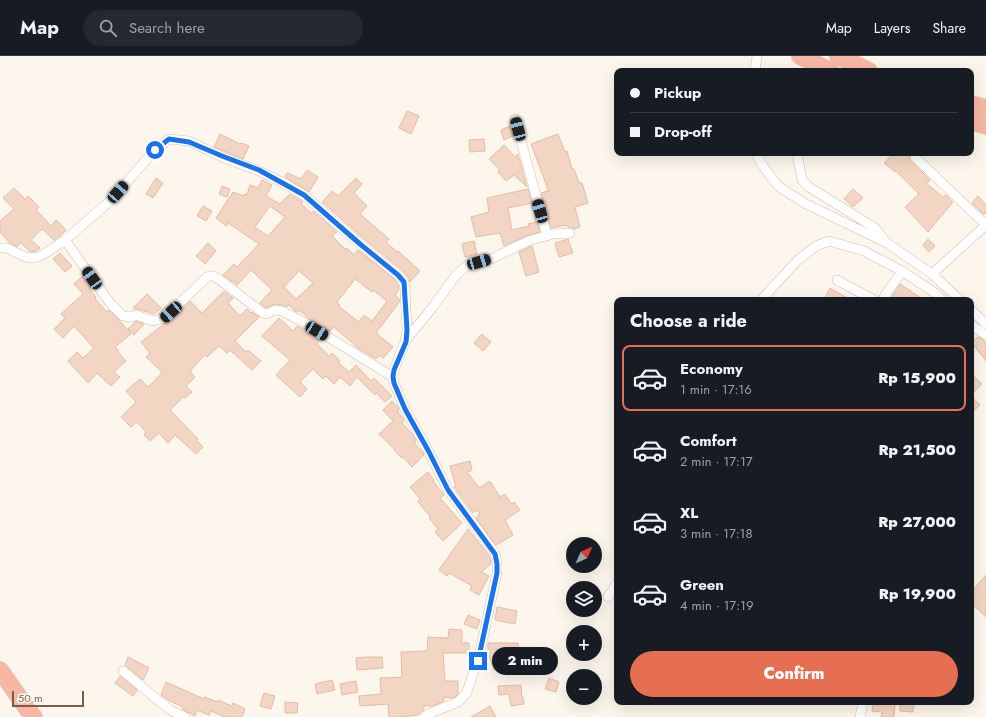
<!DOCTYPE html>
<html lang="en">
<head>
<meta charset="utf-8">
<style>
  body { margin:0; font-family:Jost,sans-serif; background:#242831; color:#f1f3f6; height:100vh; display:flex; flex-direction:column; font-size:15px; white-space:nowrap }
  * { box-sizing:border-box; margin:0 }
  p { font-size:13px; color:#9ea1a6 }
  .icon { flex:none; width:22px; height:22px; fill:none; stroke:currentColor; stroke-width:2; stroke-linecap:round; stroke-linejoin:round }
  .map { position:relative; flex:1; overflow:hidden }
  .panel { position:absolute; left:614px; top:241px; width:360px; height:408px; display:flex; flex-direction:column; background:#171b24; border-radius:8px; box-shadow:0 4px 16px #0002 }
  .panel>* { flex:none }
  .guide { position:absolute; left:614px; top:12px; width:360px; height:88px; border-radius:8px; box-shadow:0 4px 16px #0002; display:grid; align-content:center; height:88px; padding:0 16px; background:#171b24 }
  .needle { width:26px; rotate:45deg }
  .controls { position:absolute; left:566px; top:481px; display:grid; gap:8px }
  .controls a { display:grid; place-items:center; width:36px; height:36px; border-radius:50%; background:#171b24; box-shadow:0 4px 16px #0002; font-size:20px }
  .scale { position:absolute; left:12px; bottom:10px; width:72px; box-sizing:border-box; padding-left:4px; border:2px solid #7a5c4d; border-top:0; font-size:11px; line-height:14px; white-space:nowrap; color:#7a5c4d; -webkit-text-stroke:3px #fffaf3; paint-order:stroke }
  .end { position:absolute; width:18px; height:18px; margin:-9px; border:5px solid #1a73e8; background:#fff; box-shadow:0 0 0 2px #fff }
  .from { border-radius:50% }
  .bubble { position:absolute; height:28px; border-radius:14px; background:#171b24; box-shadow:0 4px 16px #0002; font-size:13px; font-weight:800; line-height:28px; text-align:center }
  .car { position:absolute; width:12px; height:24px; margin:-12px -6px; border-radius:5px; box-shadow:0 0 3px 1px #0007; background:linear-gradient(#222 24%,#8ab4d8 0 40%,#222 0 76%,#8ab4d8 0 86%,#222 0) }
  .guide b { display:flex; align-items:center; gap:14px; height:38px; font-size:15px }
  .guide b+b { border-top:1px solid #363941 }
  .guide i { width:10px; height:10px; background:#f1f3f6 }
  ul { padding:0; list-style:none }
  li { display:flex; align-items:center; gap:12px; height:66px; margin:0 8px 6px; padding:0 8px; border:2px solid transparent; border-radius:8px }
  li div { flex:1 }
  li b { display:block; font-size:15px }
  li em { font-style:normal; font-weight:800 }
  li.selected { border-color:#e76f51 }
  li>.icon { width:36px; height:36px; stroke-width:1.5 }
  h2 { padding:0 16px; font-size:18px; line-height:48px }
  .primary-button { display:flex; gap:8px; margin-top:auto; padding:8px 16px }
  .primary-button a { flex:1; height:46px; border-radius:24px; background:#e76f51; color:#fff; font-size:16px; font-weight:800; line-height:46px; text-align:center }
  header { display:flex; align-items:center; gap:24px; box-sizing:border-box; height:56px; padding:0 20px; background:#171b24; border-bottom:1px solid #363941 }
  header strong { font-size:19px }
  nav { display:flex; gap:22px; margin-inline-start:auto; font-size:14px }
  .search { width:280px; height:36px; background:#242831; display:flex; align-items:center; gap:10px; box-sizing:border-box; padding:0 14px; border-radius:22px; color:#9ea1a6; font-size:15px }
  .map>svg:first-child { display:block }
  .building { fill:#f3d5c3; stroke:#e6bba3; fill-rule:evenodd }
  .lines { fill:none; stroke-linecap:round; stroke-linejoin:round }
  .street-casing { stroke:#d1beb0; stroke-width:10 }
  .highway-casing { stroke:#dad1cd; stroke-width:18 }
  .street { stroke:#fff; stroke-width:9 }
  .highway { stroke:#f7b7a3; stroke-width:17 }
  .route { stroke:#1a73e8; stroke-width:5 }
</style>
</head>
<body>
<header>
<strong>Map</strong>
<div class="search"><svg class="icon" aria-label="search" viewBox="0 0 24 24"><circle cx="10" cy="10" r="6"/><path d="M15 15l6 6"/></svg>Search here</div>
<nav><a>Map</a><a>Layers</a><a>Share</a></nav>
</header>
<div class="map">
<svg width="986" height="661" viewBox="0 0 986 661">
  <rect width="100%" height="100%" fill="#fdf6ec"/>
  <path class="building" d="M407 55 419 60 411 78 399 72Z
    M510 70 513 80 504 84 501 74Z
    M220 78 240 88 241 87 249 90 243 103 214 91Z
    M558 78 565 96 567 95 572 113H574L579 127H582L588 147 575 151 580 171 574 173 572 172 568 171 567 169 551 172 541 137 548 135 549 136 531 88Z
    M484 83 485 95 470 96 469 84Z
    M504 89 515 101 518 98 527 131 514 119 506 125 498 116 500 114 489 103Z
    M894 97H909L910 98 909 102 911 105 930 124 926 127 943 141 946 139 953 146 928 176 905 151 919 138 896 115 895 116 884 107Z
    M307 114 318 121 309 136 285 121 287 117 301 123Z
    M156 122 163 127 153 142 146 138Z
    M356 122 362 128 354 137 367 150 360 158 389 183 386 186 397 196 398 195 420 215 410 226 409 222 402 214 364 183 322 146 332 135 338 140Z
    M262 124 272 129 266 140 280 148 290 138 300 144 303 146 301 148 311 157 313 155 337 176 332 180 346 194 347 192 354 199 358 194 394 223 398 229 399 234 395 239 399 243 400 245 376 277 393 291 383 302 379 299 376 303 358 292 334 271 330 275 311 264 299 254 297 256H296L289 249 287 251 283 249 275 248 266 252 260 247 272 234 251 214 237 229 223 219 234 208 237 211 259 188 228 167 226 170 216 162 233 136 244 140 245 138 247 139 250 129 258 132ZM270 150 285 161 268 180 255 171ZM299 215 313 227 296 243 284 231ZM355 223 372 236 373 234 387 245 372 265 364 259 359 266 338 250 340 249 337 246Z
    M222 130 230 133 227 141 219 138Z
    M14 132 25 143 28 140 39 151 36 154 51 170 56 164 66 174 61 179 54 184 42 173 31 184 40 192 36 195 30 196 21 187 17 191 9 186 0 176V165L14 153 3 142Z
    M528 133 532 147 508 152 512 174 529 170 528 168 537 166 540 176 526 180 504 190 500 177 476 181 471 161 489 156 487 142Z
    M853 133 863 142 853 151 844 143Z
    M978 140 986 149V157L983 158 972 147Z
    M203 150 212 155 206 165 197 160Z
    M568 183 573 197 559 201 555 187Z
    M928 183 935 190 929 196 923 189Z
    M474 185 477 198 465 201 462 188Z
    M208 187 216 195 205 208 196 200Z
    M532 190 539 216 526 220 519 196Z
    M60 197 72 210 65 216 53 203Z
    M83 220 91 231 89 233 96 241 95 243 107 256 109 254 120 265 131 278 115 291 119 295 118 296 126 305 114 316 120 321 111 330 97 317 88 327 68 305 77 296 83 302 94 292 74 270 63 282 54 273 65 262 61 258 83 238 74 228Z
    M900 228 924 244H890Z
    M830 232 851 244H824Z
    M224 235 233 242 228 247 240 260 247 253 251 257 252 256 259 261 235 285 246 296 248 294 261 305 252 314 230 294 227 297 219 290 207 301 205 299 190 315 195 321 186 330 192 336 185 342 183 341 170 354 198 383 196 384 203 391 196 398 175 379 168 387 159 377 150 385 144 379 146 376 137 366 131 371 121 361 136 346 126 335 140 323 148 331 161 318 162 316 146 301 150 297 141 286 164 268 168 267 174 260 175 261 190 245 202 257Z
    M147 238 161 252 154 258 138 253H135L133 252Z
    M279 262 293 275 297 270 314 279 319 285 317 288 329 300 332 297 340 305 338 306 349 316 356 309 371 325 374 322 392 340 385 346 376 337 375 339 357 321 350 330 340 321 334 328 326 320 323 323 313 313 300 326 307 333 300 341 276 319 290 304 262 280Z
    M136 265 144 268 134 279 128 273Z
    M482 278 491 286 483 295 474 287Z
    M978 281 983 284 986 288V305L971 286Z
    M971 318 982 328 971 339Z
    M971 340 980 349 971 358Z
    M392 345 397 350 399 354 397 355 402 361 404 364 402 367 412 378 416 385 414 387 422 395 424 399 412 411 403 401 402 402 394 394H395L379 378 393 365 383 354Z
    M470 405 472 414 467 416 479 432 490 425 500 441 505 438 511 448 514 446 520 454 505 464 513 479 496 489 476 462 480 457 476 454 473 457 454 431 456 430 450 410Z
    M428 416 434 424 433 425 444 439 440 442 462 467 443 485 435 476 438 473 429 462 430 460 418 446 420 443 410 431Z
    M468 473 487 497 490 501 491 508 481 516 489 520 479 539 470 534 472 530 449 517 447 520 439 514Z
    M986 519V561L971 547V536Z
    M497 551 517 555 515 568 495 564Z
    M468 559 480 564 477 573 464 568Z
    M449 573 462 574V587H469V597H443L445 625H458V638L455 641 452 642 444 641V645L433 650H424V654L421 656 418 659 402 661H389L388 648 360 650 359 640 381 638 380 622 402 621 401 596 427 595 428 581 448 582Z
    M488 587H518L519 596 523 595 525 605 505 609 506 610 494 614 488 597Z
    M128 601 149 612 143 624 125 609Z
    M366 601H382L383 612 357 614 356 602Z
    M120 620 137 634 133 640 115 627Z
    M549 622 559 626 556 636 545 633Z
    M332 624 335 634 317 638 315 628Z
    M356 625 358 636 342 639 340 628Z
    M166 626 204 643 205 641 217 646 218 644 232 650 233 647 245 653 242 661H225L211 655 209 659 197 654 195 660 182 653 183 651 168 644 161 639Z
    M521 629 522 641H523L524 648 511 650 509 638 499 639 498 630Z
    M264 637 275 640 271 653 260 650Z
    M285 646 298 647 297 657H285Z
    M873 646H881V647L895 648 894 661H881L882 656 872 655Z
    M900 646 914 647 913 656 900 655Z
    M490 650 496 661H471Z"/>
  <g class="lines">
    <g class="street-casing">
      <path id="street" d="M755 15 757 0
        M515 63 547 180
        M756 97 763 110 778 130 806 148 887 187 932 218 960 244
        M797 97 802 124 809 131 875 172 886 186
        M915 101 986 169 932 218
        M65 184 110 247 123 260 131 261 136 259 153 265 164 262 207 221C213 218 215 221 220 224L263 257 266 258 275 254 282 255 307 268 393 321
        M0 192H7L19 198 28 202 38 201 44 198 65 184 109 146 155 94 169 83 189 85 222 101 259 115 280 125 304 139 360 188 398 219 404 226 405 233 407 274 405 286 394 314 393 321 394 327 405 353 429 396 448 434 495 497 497 508V517L478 605 466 638 458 646 431 657 424 661
        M837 224 874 244
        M761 244 798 204 816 190 829 185 864 195 902 215 935 237 942 244
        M882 244 902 215
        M971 254 986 268
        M971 269 986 279
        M406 284 432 252 457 218 468 209 491 203 528 185 553 178 570 177
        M608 541 617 527
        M123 615 170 654 185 661
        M860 661 863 646"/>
    </g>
    <g class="highway-casing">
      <path id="highway" d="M800 0 831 15
        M838 0 869 15
        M971 48 986 52
        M971 65 986 70
        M0 614 28 654 34 661"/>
    </g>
    <use href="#street" class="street"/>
    <use href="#highway" class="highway"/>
  </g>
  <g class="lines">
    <path class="route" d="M155 94 169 83 189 86 222 100 259 114 304 139 360 188 398 219 404 226 407 274 406 286 394 314 393 321 394 327 405 353 429 396 448 434 495 498 497 508V517L478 605"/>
  </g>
</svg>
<div class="controls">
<a><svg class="needle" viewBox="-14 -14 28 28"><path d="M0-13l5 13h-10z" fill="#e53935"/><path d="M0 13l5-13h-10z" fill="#9ea1a6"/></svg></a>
<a><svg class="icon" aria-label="layers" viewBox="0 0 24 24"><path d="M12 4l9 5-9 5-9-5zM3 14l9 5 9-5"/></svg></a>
<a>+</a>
<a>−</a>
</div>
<div class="scale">50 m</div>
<i class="end from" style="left:155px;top:94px"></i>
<i class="end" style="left:478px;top:605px"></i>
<div class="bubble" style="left:492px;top:591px;width:66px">2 min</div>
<i class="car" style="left:518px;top:73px;rotate:345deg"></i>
<i class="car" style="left:118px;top:136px;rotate:41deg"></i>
<i class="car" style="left:540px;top:155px;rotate:344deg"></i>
<i class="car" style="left:479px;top:206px;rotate:74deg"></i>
<i class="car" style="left:92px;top:222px;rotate:325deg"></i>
<i class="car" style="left:171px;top:256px;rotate:228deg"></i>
<i class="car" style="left:317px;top:275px;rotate:121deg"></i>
<div class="guide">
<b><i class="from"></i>Pickup</b>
<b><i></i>Drop-off</b>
</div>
<section class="panel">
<h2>Choose a ride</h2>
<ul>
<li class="selected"><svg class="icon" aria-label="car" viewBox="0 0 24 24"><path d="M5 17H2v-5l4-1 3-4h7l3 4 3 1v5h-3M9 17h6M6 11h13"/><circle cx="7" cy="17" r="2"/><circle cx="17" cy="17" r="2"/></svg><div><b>Economy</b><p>1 min · 17:16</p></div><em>Rp 15,900</em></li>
<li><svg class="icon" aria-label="car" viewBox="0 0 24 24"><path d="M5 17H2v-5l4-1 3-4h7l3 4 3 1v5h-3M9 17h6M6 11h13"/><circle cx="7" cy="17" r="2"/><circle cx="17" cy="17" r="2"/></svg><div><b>Comfort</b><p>2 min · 17:17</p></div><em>Rp 21,500</em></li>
<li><svg class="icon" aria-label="car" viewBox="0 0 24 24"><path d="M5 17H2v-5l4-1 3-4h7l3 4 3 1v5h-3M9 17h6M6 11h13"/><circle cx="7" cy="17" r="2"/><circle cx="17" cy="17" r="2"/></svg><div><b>XL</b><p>3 min · 17:18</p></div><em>Rp 27,000</em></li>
<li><svg class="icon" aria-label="car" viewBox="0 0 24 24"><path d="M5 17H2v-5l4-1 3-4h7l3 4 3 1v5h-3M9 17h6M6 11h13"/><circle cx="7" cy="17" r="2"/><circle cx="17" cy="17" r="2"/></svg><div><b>Green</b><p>4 min · 17:19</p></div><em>Rp 19,900</em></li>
</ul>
<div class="primary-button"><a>Confirm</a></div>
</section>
</div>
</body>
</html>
